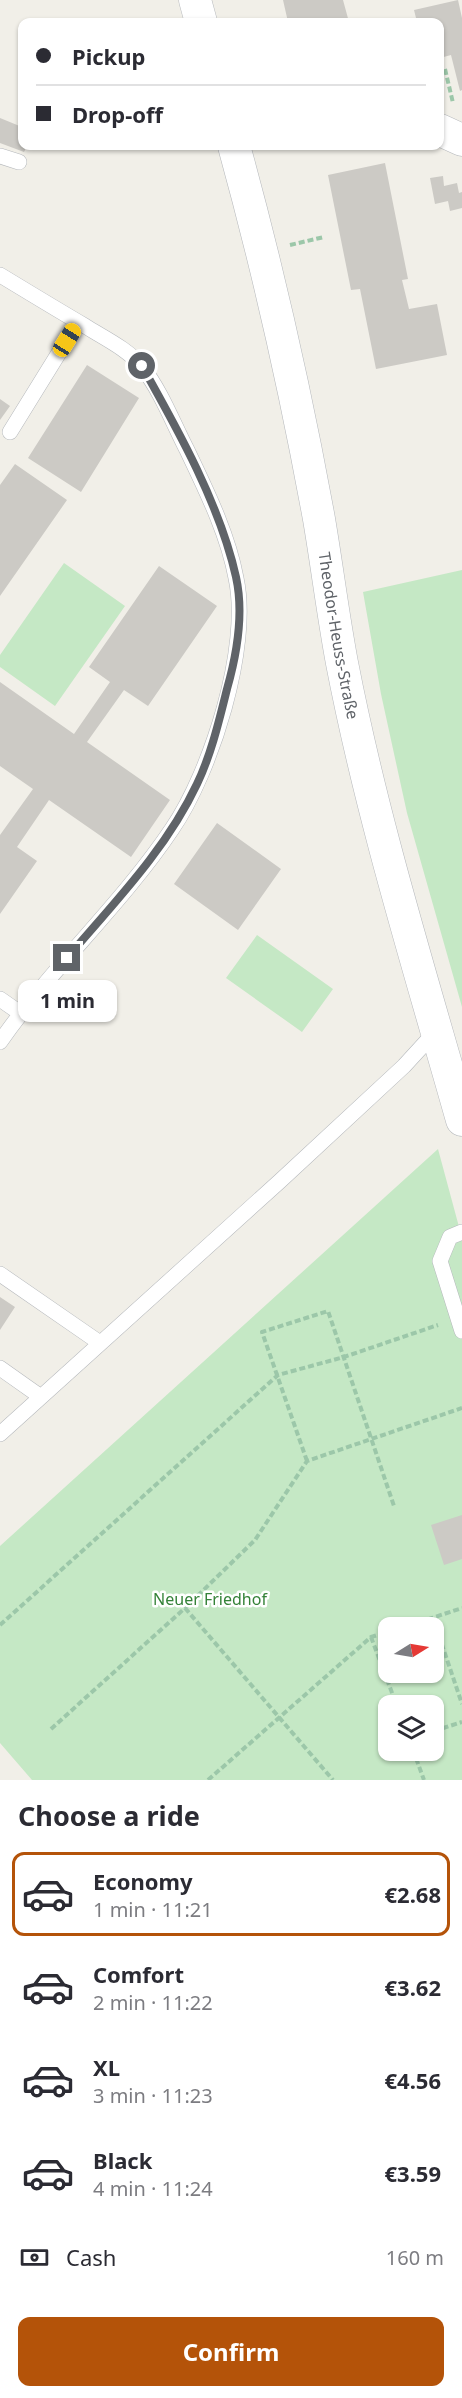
<!DOCTYPE html>
<html lang="en">
<head>
<meta charset="utf-8">
<style>
  body { margin:0; font-family:"Noto Sans",sans-serif; background:#f2f2f3; color:#2b2b33; height:100vh; display:flex; flex-direction:column; font-size:22px; white-space:nowrap }
  * { box-sizing:border-box; margin:0 }
  p { font-size:20px; color:#7c7c81 }
  .icon { flex:none; width:33px; height:33px; fill:none; stroke:currentColor; stroke-width:2; stroke-linecap:round; stroke-linejoin:round }
  .map { position:relative; height:1780px; overflow:hidden }
  .drawer { display:flex; flex-direction:column; background:#fff; flex:1 }
  .drawer>* { flex:none }
  .hud { position:absolute; left:18px; top:18px; width:426px; height:132px; border-radius:12px; box-shadow:0 2px 4px #0004; display:grid; align-content:center; height:132px; padding:0 18px; background:#fff }
  .needle { width:39px; rotate:79deg }
  .controls { position:absolute; left:378px; top:1617px; display:grid; gap:12px }
  .controls a { display:grid; place-items:center; width:66px; height:66px; border-radius:12px; background:#fff; box-shadow:0 2px 4px #0004; font-size:30px }
  .end { position:absolute; width:27px; height:27px; margin:-14px; border:8px solid #5f6368; background:#fff; box-shadow:0 0 0 3px #fff }
  .from { border-radius:50% }
  .bubble { position:absolute; height:42px; border-radius:12px; background:#fff; box-shadow:0 2px 4px #0004; font-size:20px; font-weight:700; line-height:42px; text-align:center }
  .car { position:absolute; width:18px; height:36px; margin:-18px -9px; border-radius:8px; box-shadow:0 0 4px 2px #0007; background:linear-gradient(#f5c518 24%,#345 0 40%,#f5c518 0 76%,#345 0 86%,#f5c518 0) }
  .hud b { display:flex; align-items:center; gap:21px; height:57px; font-size:22px }
  .hud b+b { border-top:2px solid #e1e1e2 }
  .hud i { width:15px; height:15px; background:#2b2b33 }
  ul { padding:0; list-style:none }
  li { display:flex; align-items:center; gap:18px; height:84px; margin:0 12px 9px; padding:0 6px; border:3px solid transparent; border-radius:12px }
  li div { flex:1 }
  li b { display:block; font-size:22px }
  li em { font-style:normal; font-weight:700 }
  li.current { border-color:#b45309 }
  li>.icon { width:54px; height:54px; stroke-width:1.5 }
  h2 { padding:0 18px; font-size:27px; line-height:72px }
  .pay { display:flex; align-items:center; gap:15px; height:66px; padding:0 18px; font-size:22px }
  .pay p { margin-inline-start:auto }
  .cta { display:flex; gap:12px; margin-top:auto; padding:12px 18px }
  .cta a { flex:1; height:69px; border-radius:12px; background:#b45309; color:#fff; font-size:24px; font-weight:700; line-height:69px; text-align:center }
  .map>svg:first-child { display:block }
  .green { fill:#c5e8c5; fill-rule:evenodd }
  .building { fill:#cccac5 }
  .lines { fill:none; stroke-linecap:round; stroke-linejoin:round }
  .lane-casing { stroke:#b5b8bc; stroke-width:16 }
  .street-casing { stroke:#b5b8bc; stroke-width:33 }
  .path { stroke:#9cc7a9; stroke-width:4; stroke-dasharray:6 3; stroke-linecap:butt }
  .lane { stroke:#fff; stroke-width:15 }
  .street { stroke:#fff; stroke-width:32 }
  .route { stroke:#5f6368; stroke-width:8 }
  .labels { text-anchor:middle; stroke-width:5; stroke-linejoin:round; paint-order:stroke }
  .street-label { font-size:16px; fill:#5f6368; stroke:#fff }
  .park-label { font-size:16px; fill:#348238; stroke:#fff }
</style>
</head>
<body>
<div class="map">
<svg width="462" height="1780" viewBox="0 0 462 1780">
  <rect width="100%" height="100%" fill="#f1efe8"/>
  <path class="green" d="M64 563 125 606 55 706 0 667V655Z
    M462 570V1007L407 813 381 694 363 592Z
    M257 935 333 989 302 1032 226 978Z
    M438 1149 462 1238V1780H32L0 1743V1546ZM388 1628H434V1672H388ZM388 1706H434V1750H388Z"/>
  <path class="building" d="M283 0H343L349 22H288Z
    M458 0 462 18V90L460 91 451 55 440 58V22H417L414 10Z
    M0 118 22 127V146H27L24 152 0 143Z
    M385 163 408 279 402 280 409 309 437 304 447 355 376 369 360 289 351 290 328 175Z
    M443 176 444 186 457 183 459 193 462 192V208L450 211 448 201 435 204 430 178Z
    M87 365 139 398 81 492 28 458Z
    M0 399 10 406 0 420Z
    M15 464 67 500 0 596V485Z
    M159 566 217 606 148 706 124 690 87 742 170 800 131 857 49 800 17 847 37 861 0 914V835L33 789 0 766V682L74 734 110 682 89 667Z
    M217 823 281 869 238 930 174 884Z
    M0 1297 15 1307 0 1330Z
    M462 1515V1559L444 1565 431 1525Z"/>
  <g class="lines">
    <g class="lane-casing">
      <path id="lane" d="M0 156 19 162
        M0 275C28 292 56 309 85 326 104 338 128 349 142 367 161 391 173 423 187 450 206 490 228 534 236 578 251 647 211 772 172 829 121 905 52 967 0 1042
        M10 432 78 322
        M0 999 20 1013
        M462 1232 450 1237 440 1261 462 1331
        M0 1274 100 1343
        M0 1368 41 1397
        M0 1434 280 1181 404 1066 437 1030"/>
    </g>
    <g class="street-casing">
      <g id="street">
        <path d="M195 0 201 22"/>
        <path d="M440 130 462 140"/>
        <path id="s1" d="M234 146C268 269 296 393 319 519 327 566 333 615 342 663 372 818 419 968 462 1120"/>
      </g>
    </g>
    <path class="path" d="M445 69 453 103
      M290 245 324 237
      M307 1461 262 1332 328 1311 394 1506
      M185 1608 333 1780
      M433 1618 462 1704
      M0 1625 278 1375 344 1357 438 1325
      M402 1628 462 1608
      M371 1637 397 1706
      M51 1729 185 1608 255 1540 307 1461 462 1408
      M434 1731 462 1722
      M413 1750 424 1780
      M208 1780 371 1637 388 1632"/>
    <use href="#lane" class="lane"/>
    <use href="#street" class="street"/>
  </g>
  <g class="lines">
    <path class="route" d="M67 958C113 904 166 850 197 784 211 755 219 721 227 689 237 654 244 613 236 577 220 505 178 430 142 366"/>
  </g>
  <g class="labels">
    <g class="street-label">
      <text dy="6" stroke="none"><textPath href="#s1" startOffset="501">Theodor-Heuss-Straße</textPath></text>
    </g>
    <g class="park-label">
      <text x="210" y="1605">Neuer Friedhof</text>
    </g>
  </g>
</svg>
<div class="controls">
<a><svg class="needle" viewBox="-14 -14 28 28"><path d="M0-13l5 13h-10z" fill="#e53935"/><path d="M0 13l5-13h-10z" fill="#7c7c81"/></svg></a>
<a><svg class="icon" aria-label="layers" viewBox="0 0 24 24"><path d="M12 4l9 5-9 5-9-5zM3 14l9 5 9-5"/></svg></a>
</div>
<i class="end from" style="left:142px;top:366px"></i>
<i class="end" style="left:67px;top:958px"></i>
<div class="bubble" style="left:18px;top:980px;width:99px">1 min</div>
<i class="car" style="left:67px;top:340px;rotate:32deg"></i>
<div class="hud">
<b><i class="from"></i>Pickup</b>
<b><i></i>Drop-off</b>
</div>
</div>
<section class="drawer">
<h2>Choose a ride</h2>
<ul>
<li class="current"><svg class="icon" aria-label="car" viewBox="0 0 24 24"><path d="M5 17H2v-5l4-1 3-4h7l3 4 3 1v5h-3M9 17h6M6 11h13"/><circle cx="7" cy="17" r="2"/><circle cx="17" cy="17" r="2"/></svg><div><b>Economy</b><p>1 min · 11:21</p></div><em>€2.68</em></li>
<li><svg class="icon" aria-label="car" viewBox="0 0 24 24"><path d="M5 17H2v-5l4-1 3-4h7l3 4 3 1v5h-3M9 17h6M6 11h13"/><circle cx="7" cy="17" r="2"/><circle cx="17" cy="17" r="2"/></svg><div><b>Comfort</b><p>2 min · 11:22</p></div><em>€3.62</em></li>
<li><svg class="icon" aria-label="car" viewBox="0 0 24 24"><path d="M5 17H2v-5l4-1 3-4h7l3 4 3 1v5h-3M9 17h6M6 11h13"/><circle cx="7" cy="17" r="2"/><circle cx="17" cy="17" r="2"/></svg><div><b>XL</b><p>3 min · 11:23</p></div><em>€4.56</em></li>
<li><svg class="icon" aria-label="car" viewBox="0 0 24 24"><path d="M5 17H2v-5l4-1 3-4h7l3 4 3 1v5h-3M9 17h6M6 11h13"/><circle cx="7" cy="17" r="2"/><circle cx="17" cy="17" r="2"/></svg><div><b>Black</b><p>4 min · 11:24</p></div><em>€3.59</em></li>
</ul>
<div class="pay"><svg class="icon" aria-label="cash" viewBox="0 0 24 24"><path d="M3 7h18v10H3z"/><circle cx="12" cy="12" r="2"/></svg>Cash<p>160 m</p></div>
<div class="cta"><a>Confirm</a></div>
</section>
</body>
</html>
